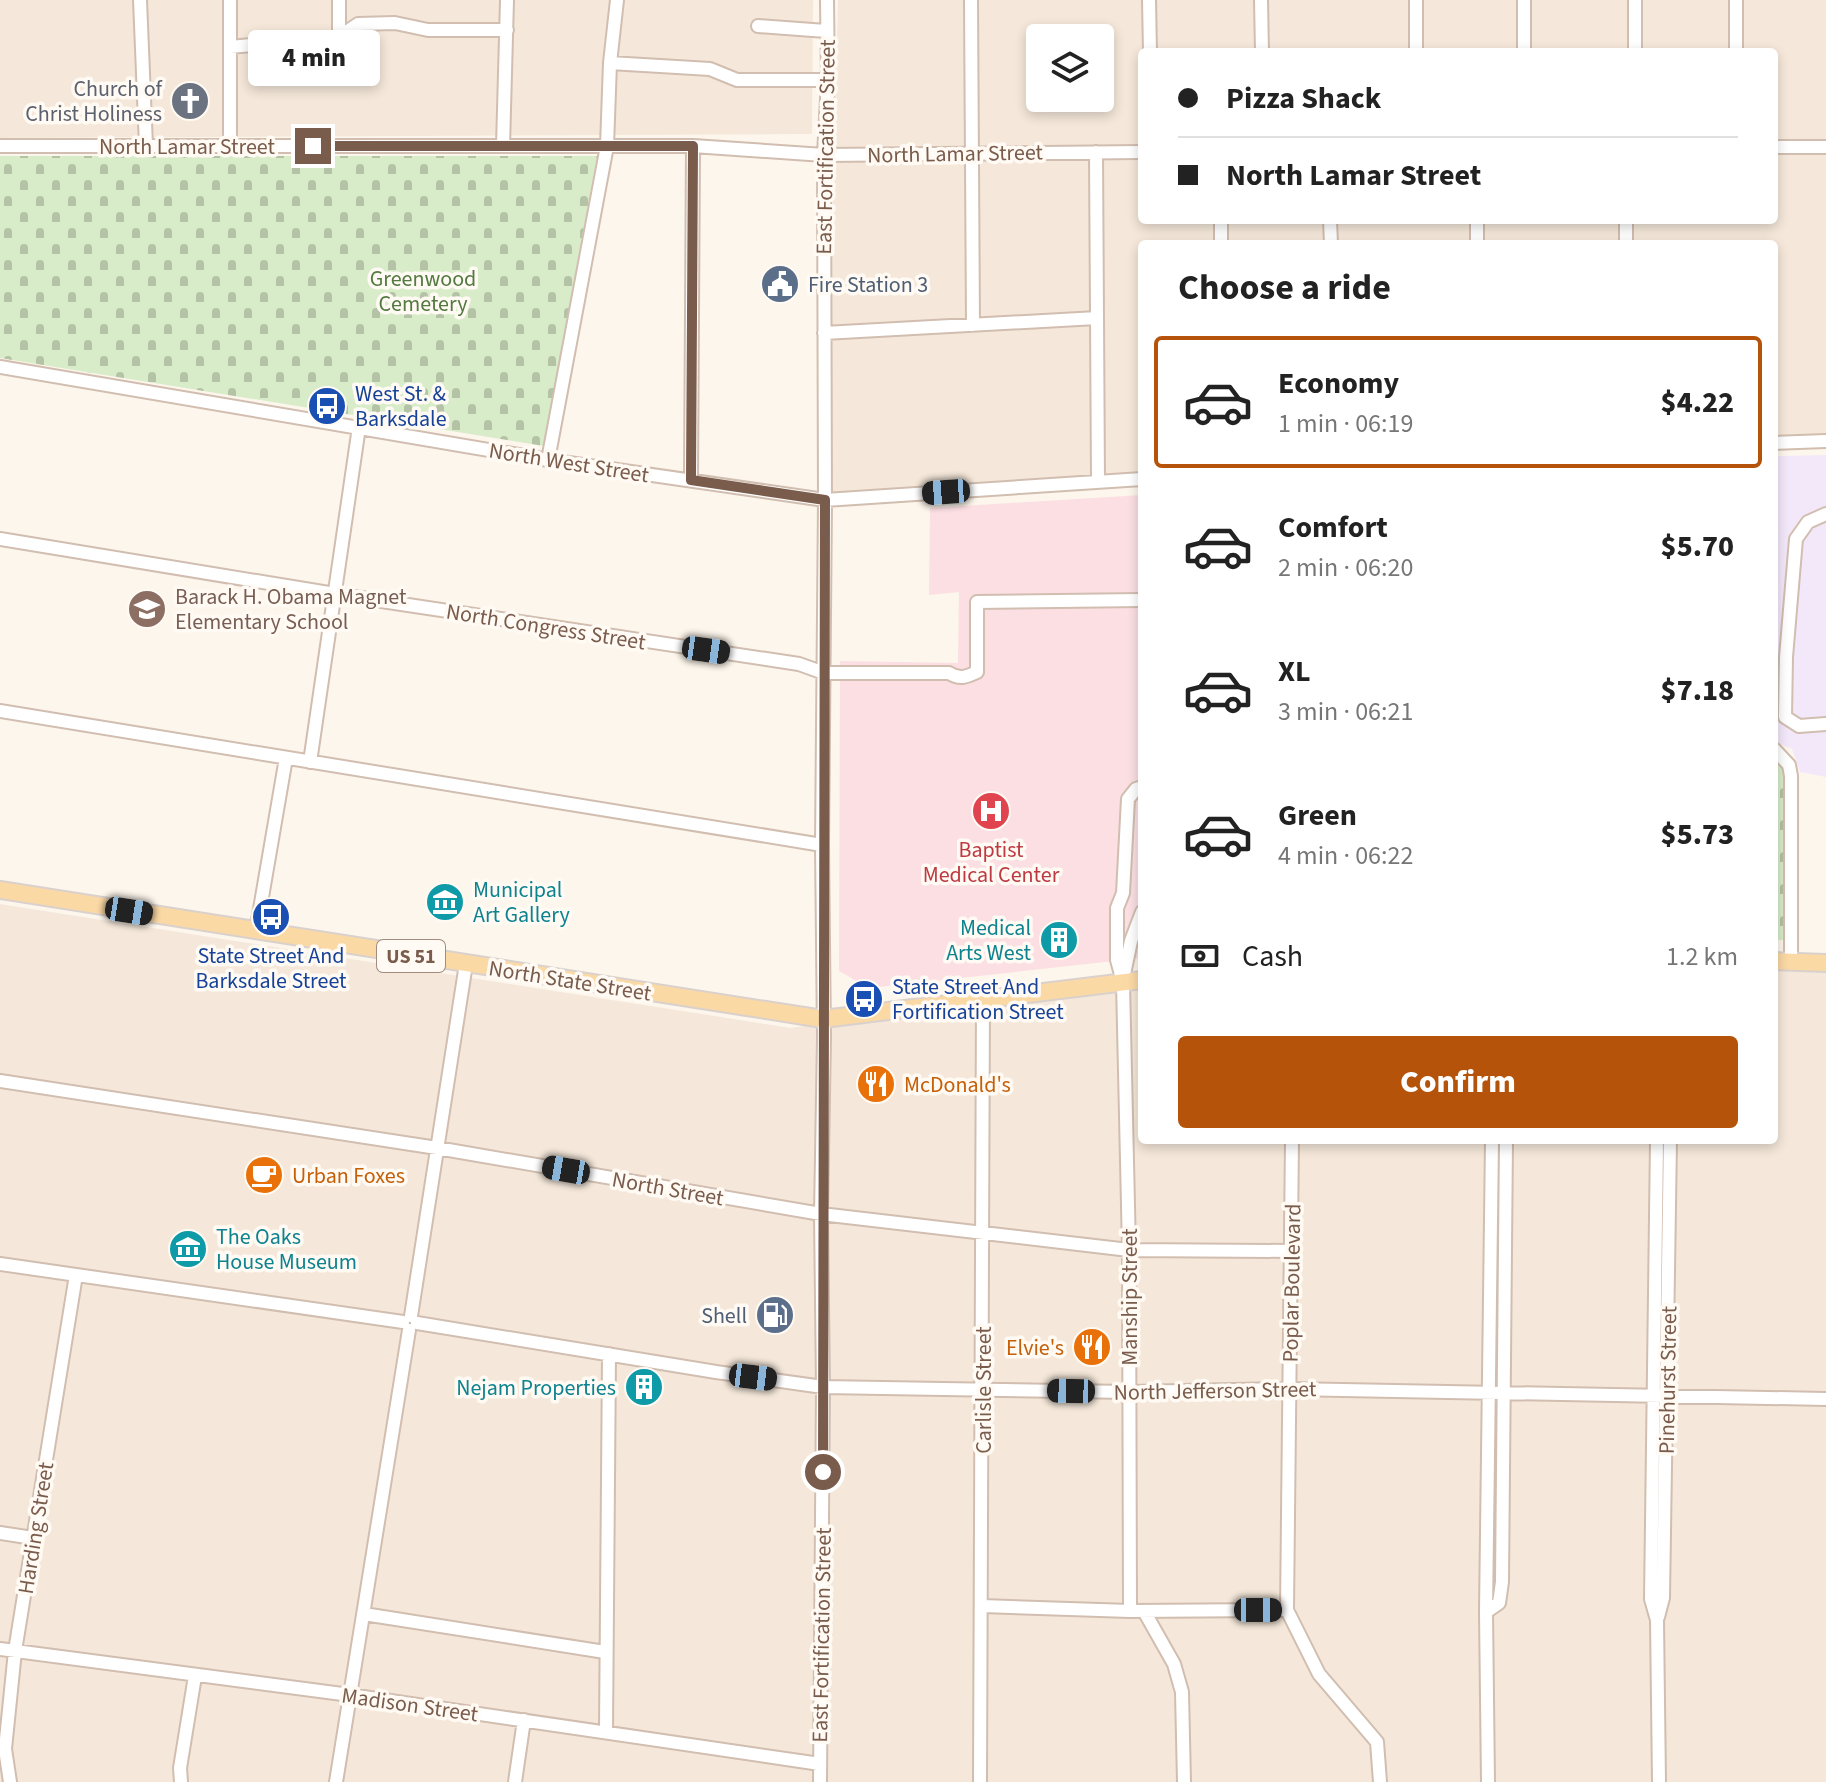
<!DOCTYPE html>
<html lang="en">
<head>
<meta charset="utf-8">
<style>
  body { margin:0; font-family:"Source Sans 3",sans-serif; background:#f6f6f6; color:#222; height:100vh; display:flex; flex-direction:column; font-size:30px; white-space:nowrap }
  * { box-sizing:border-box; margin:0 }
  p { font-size:26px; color:#767676 }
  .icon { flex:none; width:44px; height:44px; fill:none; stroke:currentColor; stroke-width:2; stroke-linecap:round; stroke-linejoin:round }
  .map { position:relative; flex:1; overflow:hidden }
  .panel { position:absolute; left:1138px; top:240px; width:640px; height:904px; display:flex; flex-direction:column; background:#fff; border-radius:8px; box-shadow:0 4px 12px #0003 }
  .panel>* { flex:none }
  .hud { position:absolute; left:1138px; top:48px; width:640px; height:176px; border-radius:8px; box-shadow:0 4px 12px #0003; display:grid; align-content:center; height:176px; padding:0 40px; background:#fff }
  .buttons { position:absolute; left:1026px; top:24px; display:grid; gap:16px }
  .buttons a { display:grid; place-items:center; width:88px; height:88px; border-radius:8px; background:#fff; box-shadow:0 4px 12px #0003; font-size:40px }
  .end { position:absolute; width:36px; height:36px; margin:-18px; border:10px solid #7a5c4d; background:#fff; box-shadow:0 0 0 4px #fff }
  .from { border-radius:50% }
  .bubble { position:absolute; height:56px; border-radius:8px; background:#fff; box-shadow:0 4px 12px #0003; font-size:26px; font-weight:800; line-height:56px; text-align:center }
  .car { position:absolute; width:24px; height:48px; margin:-24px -12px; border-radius:10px; box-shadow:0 0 6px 2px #0007; background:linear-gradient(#222 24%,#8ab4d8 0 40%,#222 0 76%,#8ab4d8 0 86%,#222 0) }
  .hud b { display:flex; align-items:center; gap:28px; height:76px; font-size:30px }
  .hud b+b { border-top:2px solid #e0e0e0 }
  .hud i { width:20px; height:20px; background:#222 }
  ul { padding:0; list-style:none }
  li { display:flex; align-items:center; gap:24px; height:132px; margin:0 16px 12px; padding:0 24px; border:4px solid transparent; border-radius:8px }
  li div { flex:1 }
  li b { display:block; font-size:30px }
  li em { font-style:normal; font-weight:800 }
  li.active { border-color:#b45309 }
  li>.icon { width:72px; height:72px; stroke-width:1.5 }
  h2 { padding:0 40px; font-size:36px; line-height:96px }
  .pay { display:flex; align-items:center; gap:20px; height:88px; padding:0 40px; font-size:30px }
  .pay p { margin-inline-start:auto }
  .primary-button { display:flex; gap:16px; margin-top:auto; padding:16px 40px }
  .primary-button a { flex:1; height:92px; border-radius:8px; background:#b45309; color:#fff; font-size:32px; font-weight:800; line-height:92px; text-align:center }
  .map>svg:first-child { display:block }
  .residential { fill:#f5e8da; fill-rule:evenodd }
  .education { fill:#f3e8fa }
  .medical { fill:#fbdfe3 }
  .cemetery { fill:url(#cemetery-stones) }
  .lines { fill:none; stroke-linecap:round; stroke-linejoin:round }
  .minor-casing { stroke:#d1beb0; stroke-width:16 }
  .major-casing { stroke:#dad1cd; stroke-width:20 }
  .minor { stroke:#fff; stroke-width:12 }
  .major { stroke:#fbd9a5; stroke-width:16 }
  .route { stroke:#7a5c4d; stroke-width:10 }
  .labels { text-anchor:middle; stroke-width:7; stroke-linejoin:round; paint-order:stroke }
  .shield { fill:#fffaf3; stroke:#a28b7f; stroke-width:2 }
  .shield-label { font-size:20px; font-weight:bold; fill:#7a5c4d }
  .worship-label { font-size:22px; fill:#5b616d; stroke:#fffaf3; text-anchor:end }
  .street-label { font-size:22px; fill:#7a5c4d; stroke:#fffaf3 }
  .park-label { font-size:22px; fill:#537a41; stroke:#fffaf3 }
  .service-label { font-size:22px; fill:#4e5e75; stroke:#fffaf3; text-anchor:start }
  .transit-label { font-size:22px; fill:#164399; stroke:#fffaf3; text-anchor:start }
  .education-label { font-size:22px; fill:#785e54; stroke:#fffaf3; text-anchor:start }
  .health-label { font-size:22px; fill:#be3a42; stroke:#fffaf3 }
  .culture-label { font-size:22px; fill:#0d838f; stroke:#fffaf3; text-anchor:start }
  .food-label { font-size:22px; fill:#c56008; stroke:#fffaf3; text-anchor:start }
</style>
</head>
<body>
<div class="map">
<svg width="1826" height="1782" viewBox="0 0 1826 1782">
  <defs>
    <pattern id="cemetery-stones" width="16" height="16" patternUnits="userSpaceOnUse" patternTransform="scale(2)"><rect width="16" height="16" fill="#d8ecc9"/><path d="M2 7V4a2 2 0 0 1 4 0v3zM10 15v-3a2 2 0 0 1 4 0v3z" fill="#b4c2a5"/></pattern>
  </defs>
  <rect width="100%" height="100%" fill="#fdf6ec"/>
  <path class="residential" d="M0 0H813L812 134 0 138Z
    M838 0H1826V448L1774 451V244H1142V484L825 500ZM1040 38H1100V98H1040ZM1142 52H1774V220H1142Z
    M0 904 791 1028 983 997 1142 980V1140H1774V964L1826 965V1782H0Z"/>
  <path class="education" d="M1826 455V777L1800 772 1792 749 1774 741V456Z"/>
  <path class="medical" d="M1142 495V958L869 988 839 971 840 661 958 663 959 592 929 595 930 508Z"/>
  <path class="cemetery" d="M0 156H597L544 446 0 358Z
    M1774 756 1784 771 1785 783V940H1774Z"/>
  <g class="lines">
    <g class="minor-casing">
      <path id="minor" d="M140 0 146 146
        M230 0V146
        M971 0 973 325
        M1149 0 1150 52
        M1261 0 1262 52
        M1416 0V52
        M1635 0V52
        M758 26 826 31
        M339 37 358 24 395 23 428 30H507
        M230 47 339 37V0
        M1524 52V0
        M1736 52V0
        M610 63 710 69 737 80H828
        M0 146H693L824 155 1142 152
        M503 146 507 0
        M1774 147H1826
        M1096 152 1098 481
        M1221 220V244
        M1330 220 1331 244
        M1477 220V244
        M1626 220V244
        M824 333 1097 318
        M0 367 548 460 825 500 1142 479
        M1774 443 1826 441
        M548 460 607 146 610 63 617 0
        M691 480 693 146
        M1826 514 1808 522 1796 539 1786 657 1785 717 1799 726 1826 724
        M0 539 335 594 799 664 824 673H949C960 680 966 677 977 672
        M977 672V602L1142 600
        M0 711 822 845
        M1774 749 1789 765 1791 776V961
        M310 762 359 427
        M256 932 286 758
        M1123 979 1131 941 1142 912
        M0 1081 437 1148 821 1214 1129 1250 1291 1251
        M1292 1140 1287 1610 1319 1674 1377 1742 1380 1782
        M1657 1140 1651 1599 1657 1620 1659 1782
        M0 1264 403 1322
        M411 1316 466 964
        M417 1323 716 1372 823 1387 1129 1392 1290 1389 1826 1399
        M0 1533 33 1538
        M982 1606 1130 1611 1287 1610
        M1130 1611 1129 1250 1123 982 1117 960V908L1123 893 1128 799 1136 789 1142 787
        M1144 1611 1174 1664 1182 1692 1184 1782
        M1486 1612 1499 1603 1502 1582 1506 1140
        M364 1614 605 1652
        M1658 1617 1663 1598 1670 1140
        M0 1649 350 1695 820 1764
        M606 1731 609 1354
        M10 1782 5 1749 15 1651 76 1275
        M181 1782 180 1768 195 1676
        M336 1782 409 1330
        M515 1782 524 1720
        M820 1782 823 1387 821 1214 824 1037 822 845 825 500 824 155 828 80 827 0
        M980 1782 983 997
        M1488 1782 1486 1612 1492 1140"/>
    </g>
    <g class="major-casing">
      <path id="major" d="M0 890 823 1019 1142 980
        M1774 961 1826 963"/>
    </g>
    <use href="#minor" class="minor"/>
    <use href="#major" class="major"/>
  </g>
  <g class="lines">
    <path class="route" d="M313 146H693L691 480 825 500C823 824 823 1148 823 1472"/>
  </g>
  <defs>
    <g id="church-disc" transform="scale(2)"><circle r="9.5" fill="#6b7280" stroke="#fffaf3"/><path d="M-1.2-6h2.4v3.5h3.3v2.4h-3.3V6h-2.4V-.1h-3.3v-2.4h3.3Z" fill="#fff"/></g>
    <g id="civic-disc" transform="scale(2)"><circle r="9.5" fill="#5c6f8a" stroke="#fffaf3"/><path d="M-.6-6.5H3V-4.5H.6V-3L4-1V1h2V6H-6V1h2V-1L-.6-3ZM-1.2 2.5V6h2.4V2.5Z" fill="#fff"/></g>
    <g id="bus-disc" transform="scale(2)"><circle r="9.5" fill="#1a4fb4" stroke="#fffaf3"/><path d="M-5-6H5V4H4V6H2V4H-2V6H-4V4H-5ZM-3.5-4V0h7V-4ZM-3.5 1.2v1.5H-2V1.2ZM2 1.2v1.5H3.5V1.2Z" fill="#fff"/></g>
    <g id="school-disc" transform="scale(2)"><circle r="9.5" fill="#8d6e63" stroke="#fffaf3"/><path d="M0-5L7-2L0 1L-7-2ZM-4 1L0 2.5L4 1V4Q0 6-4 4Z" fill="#fff"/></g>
    <g id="hospital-disc" transform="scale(2)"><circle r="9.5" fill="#e0444e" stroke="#fffaf3"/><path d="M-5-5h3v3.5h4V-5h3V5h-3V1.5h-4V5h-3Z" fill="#fff"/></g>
    <g id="museum-disc" transform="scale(2)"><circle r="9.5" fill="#0f9aa8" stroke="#fffaf3"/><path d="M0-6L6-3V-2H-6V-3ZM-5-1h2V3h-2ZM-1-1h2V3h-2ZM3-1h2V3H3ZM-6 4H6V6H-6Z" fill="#fff"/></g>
    <g id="building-disc" transform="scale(2)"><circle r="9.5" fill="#0f9aa8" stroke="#fffaf3"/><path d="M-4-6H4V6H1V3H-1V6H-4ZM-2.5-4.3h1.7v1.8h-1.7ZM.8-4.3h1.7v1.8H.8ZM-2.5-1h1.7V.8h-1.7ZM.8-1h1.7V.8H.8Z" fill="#fff"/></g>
    <g id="restaurant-disc" transform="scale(2)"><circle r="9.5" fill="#e8710a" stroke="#fffaf3"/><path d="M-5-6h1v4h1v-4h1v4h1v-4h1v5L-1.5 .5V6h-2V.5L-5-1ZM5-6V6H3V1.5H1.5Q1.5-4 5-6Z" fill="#fff"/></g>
    <g id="cafe-disc" transform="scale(2)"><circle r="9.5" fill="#e8710a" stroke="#fffaf3"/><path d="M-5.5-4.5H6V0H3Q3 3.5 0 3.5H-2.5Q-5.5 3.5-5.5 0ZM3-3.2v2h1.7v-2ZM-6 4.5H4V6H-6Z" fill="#fff"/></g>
    <g id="fuel-disc" transform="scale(2)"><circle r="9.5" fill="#5c6f8a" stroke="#fffaf3"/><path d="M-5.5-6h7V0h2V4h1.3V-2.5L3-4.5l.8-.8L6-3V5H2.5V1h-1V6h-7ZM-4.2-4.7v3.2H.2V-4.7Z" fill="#fff"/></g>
  </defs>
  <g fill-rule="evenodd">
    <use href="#church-disc" x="190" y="101"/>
    <use href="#civic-disc" x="780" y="284"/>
    <use href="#bus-disc" x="327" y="406"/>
    <use href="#school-disc" x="147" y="609"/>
    <use href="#hospital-disc" x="991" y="811"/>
    <use href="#museum-disc" x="445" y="902"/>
    <use href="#bus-disc" x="271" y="917"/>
    <use href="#building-disc" x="1059" y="940"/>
    <use href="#bus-disc" x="864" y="999"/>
    <use href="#restaurant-disc" x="876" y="1084"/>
    <use href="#cafe-disc" x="264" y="1175"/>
    <use href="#museum-disc" x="188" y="1249"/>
    <use href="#fuel-disc" x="775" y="1315"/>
    <use href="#restaurant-disc" x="1092" y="1347"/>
    <use href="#building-disc" x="644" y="1387"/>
  </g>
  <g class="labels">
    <rect class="shield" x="377" y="940" width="68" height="32" rx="6"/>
    <g class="shield-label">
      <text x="411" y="963">US 51</text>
    </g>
    <g class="worship-label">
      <text x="162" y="96">Church of<tspan x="162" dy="25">Christ Holiness</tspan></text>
    </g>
    <g class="street-label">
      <text x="187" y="154">North Lamar Street</text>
      <text transform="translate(825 147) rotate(-89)" y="8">East Fortification Street</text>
      <text transform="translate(955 153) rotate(-1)" y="8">North Lamar Street</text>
      <text transform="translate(569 462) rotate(9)" y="8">North West Street</text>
      <text transform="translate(546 626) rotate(9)" y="8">North Congress Street</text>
      <text transform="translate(570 980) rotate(9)" y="8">North State Street</text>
      <text transform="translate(668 1188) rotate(10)" y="8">North Street</text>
      <text transform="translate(1291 1283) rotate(-89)" y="8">Poplar Boulevard</text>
      <text transform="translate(1129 1297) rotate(-90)" y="8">Manship Street</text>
      <text transform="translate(1667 1380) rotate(-89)" y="8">Pinehurst Street</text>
      <text transform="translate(983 1390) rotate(-90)" y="8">Carlisle Street</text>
      <text transform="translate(1215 1390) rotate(-1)" y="8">North Jefferson Street</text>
      <text transform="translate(35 1528) rotate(-81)" y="8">Harding Street</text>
      <text transform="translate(821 1635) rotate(-89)" y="8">East Fortification Street</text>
      <text transform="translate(410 1704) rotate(8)" y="8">Madison Street</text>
    </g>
    <g class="park-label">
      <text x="423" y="286">Greenwood<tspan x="423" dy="25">Cemetery</tspan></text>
    </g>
    <g class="service-label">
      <text x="808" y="292">Fire Station 3</text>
      <text x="747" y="1323" text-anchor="end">Shell</text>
    </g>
    <g class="transit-label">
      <text x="355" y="401">West St. &amp;<tspan x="355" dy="25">Barksdale</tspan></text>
      <text x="271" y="963" text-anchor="middle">State Street And<tspan x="271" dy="25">Barksdale Street</tspan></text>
      <text x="892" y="994">State Street And<tspan x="892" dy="25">Fortification Street</tspan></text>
    </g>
    <g class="education-label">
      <text x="175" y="604">Barack H. Obama Magnet<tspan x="175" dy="25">Elementary School</tspan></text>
    </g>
    <g class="health-label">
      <text x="991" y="857">Baptist<tspan x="991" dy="25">Medical Center</tspan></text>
    </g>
    <g class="culture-label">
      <text x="473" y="897">Municipal<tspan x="473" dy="25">Art Gallery</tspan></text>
      <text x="1031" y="935" text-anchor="end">Medical<tspan x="1031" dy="25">Arts West</tspan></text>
      <text x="216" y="1244">The Oaks<tspan x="216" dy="25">House Museum</tspan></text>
      <text x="616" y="1395" text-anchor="end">Nejam Properties</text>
    </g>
    <g class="food-label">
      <text x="904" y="1092">McDonald's</text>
      <text x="292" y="1183">Urban Foxes</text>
      <text x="1064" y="1355" text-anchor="end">Elvie's</text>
    </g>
  </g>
</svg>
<div class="buttons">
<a><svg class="icon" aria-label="layers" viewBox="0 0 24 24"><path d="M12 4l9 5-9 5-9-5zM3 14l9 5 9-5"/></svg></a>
</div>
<i class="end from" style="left:823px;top:1472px"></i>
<i class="end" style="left:313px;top:146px"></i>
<div class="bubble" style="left:248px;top:30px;width:132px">4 min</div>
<i class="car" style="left:946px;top:492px;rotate:266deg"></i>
<i class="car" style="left:706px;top:650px;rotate:98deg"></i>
<i class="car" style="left:129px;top:911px;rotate:99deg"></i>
<i class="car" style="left:566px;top:1170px;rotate:280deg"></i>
<i class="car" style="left:753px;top:1377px;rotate:97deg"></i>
<i class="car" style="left:1071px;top:1391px;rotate:271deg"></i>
<i class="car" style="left:1258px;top:1610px;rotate:90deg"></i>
<div class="hud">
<b><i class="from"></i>Pizza Shack</b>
<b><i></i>North Lamar Street</b>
</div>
<section class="panel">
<h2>Choose a ride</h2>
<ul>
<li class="active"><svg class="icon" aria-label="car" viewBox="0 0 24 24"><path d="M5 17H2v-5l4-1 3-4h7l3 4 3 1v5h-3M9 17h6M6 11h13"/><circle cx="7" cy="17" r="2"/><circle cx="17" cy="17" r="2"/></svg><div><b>Economy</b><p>1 min · 06:19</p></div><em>$4.22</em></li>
<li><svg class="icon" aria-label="car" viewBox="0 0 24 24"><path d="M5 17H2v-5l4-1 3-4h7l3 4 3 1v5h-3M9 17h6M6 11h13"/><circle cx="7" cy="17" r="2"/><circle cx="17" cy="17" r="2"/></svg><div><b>Comfort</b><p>2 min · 06:20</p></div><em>$5.70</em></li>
<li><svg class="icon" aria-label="car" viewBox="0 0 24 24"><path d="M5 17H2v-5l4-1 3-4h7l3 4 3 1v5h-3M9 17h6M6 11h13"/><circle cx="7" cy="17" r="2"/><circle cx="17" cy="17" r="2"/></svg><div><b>XL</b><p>3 min · 06:21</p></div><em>$7.18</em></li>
<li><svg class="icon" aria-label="car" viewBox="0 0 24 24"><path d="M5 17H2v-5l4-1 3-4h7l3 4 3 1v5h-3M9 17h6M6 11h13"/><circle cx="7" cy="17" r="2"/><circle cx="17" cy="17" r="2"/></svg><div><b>Green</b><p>4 min · 06:22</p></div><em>$5.73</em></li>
</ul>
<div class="pay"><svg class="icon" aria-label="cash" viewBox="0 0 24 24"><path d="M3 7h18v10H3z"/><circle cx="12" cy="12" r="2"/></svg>Cash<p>1.2 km</p></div>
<div class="primary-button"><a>Confirm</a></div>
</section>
</div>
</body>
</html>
